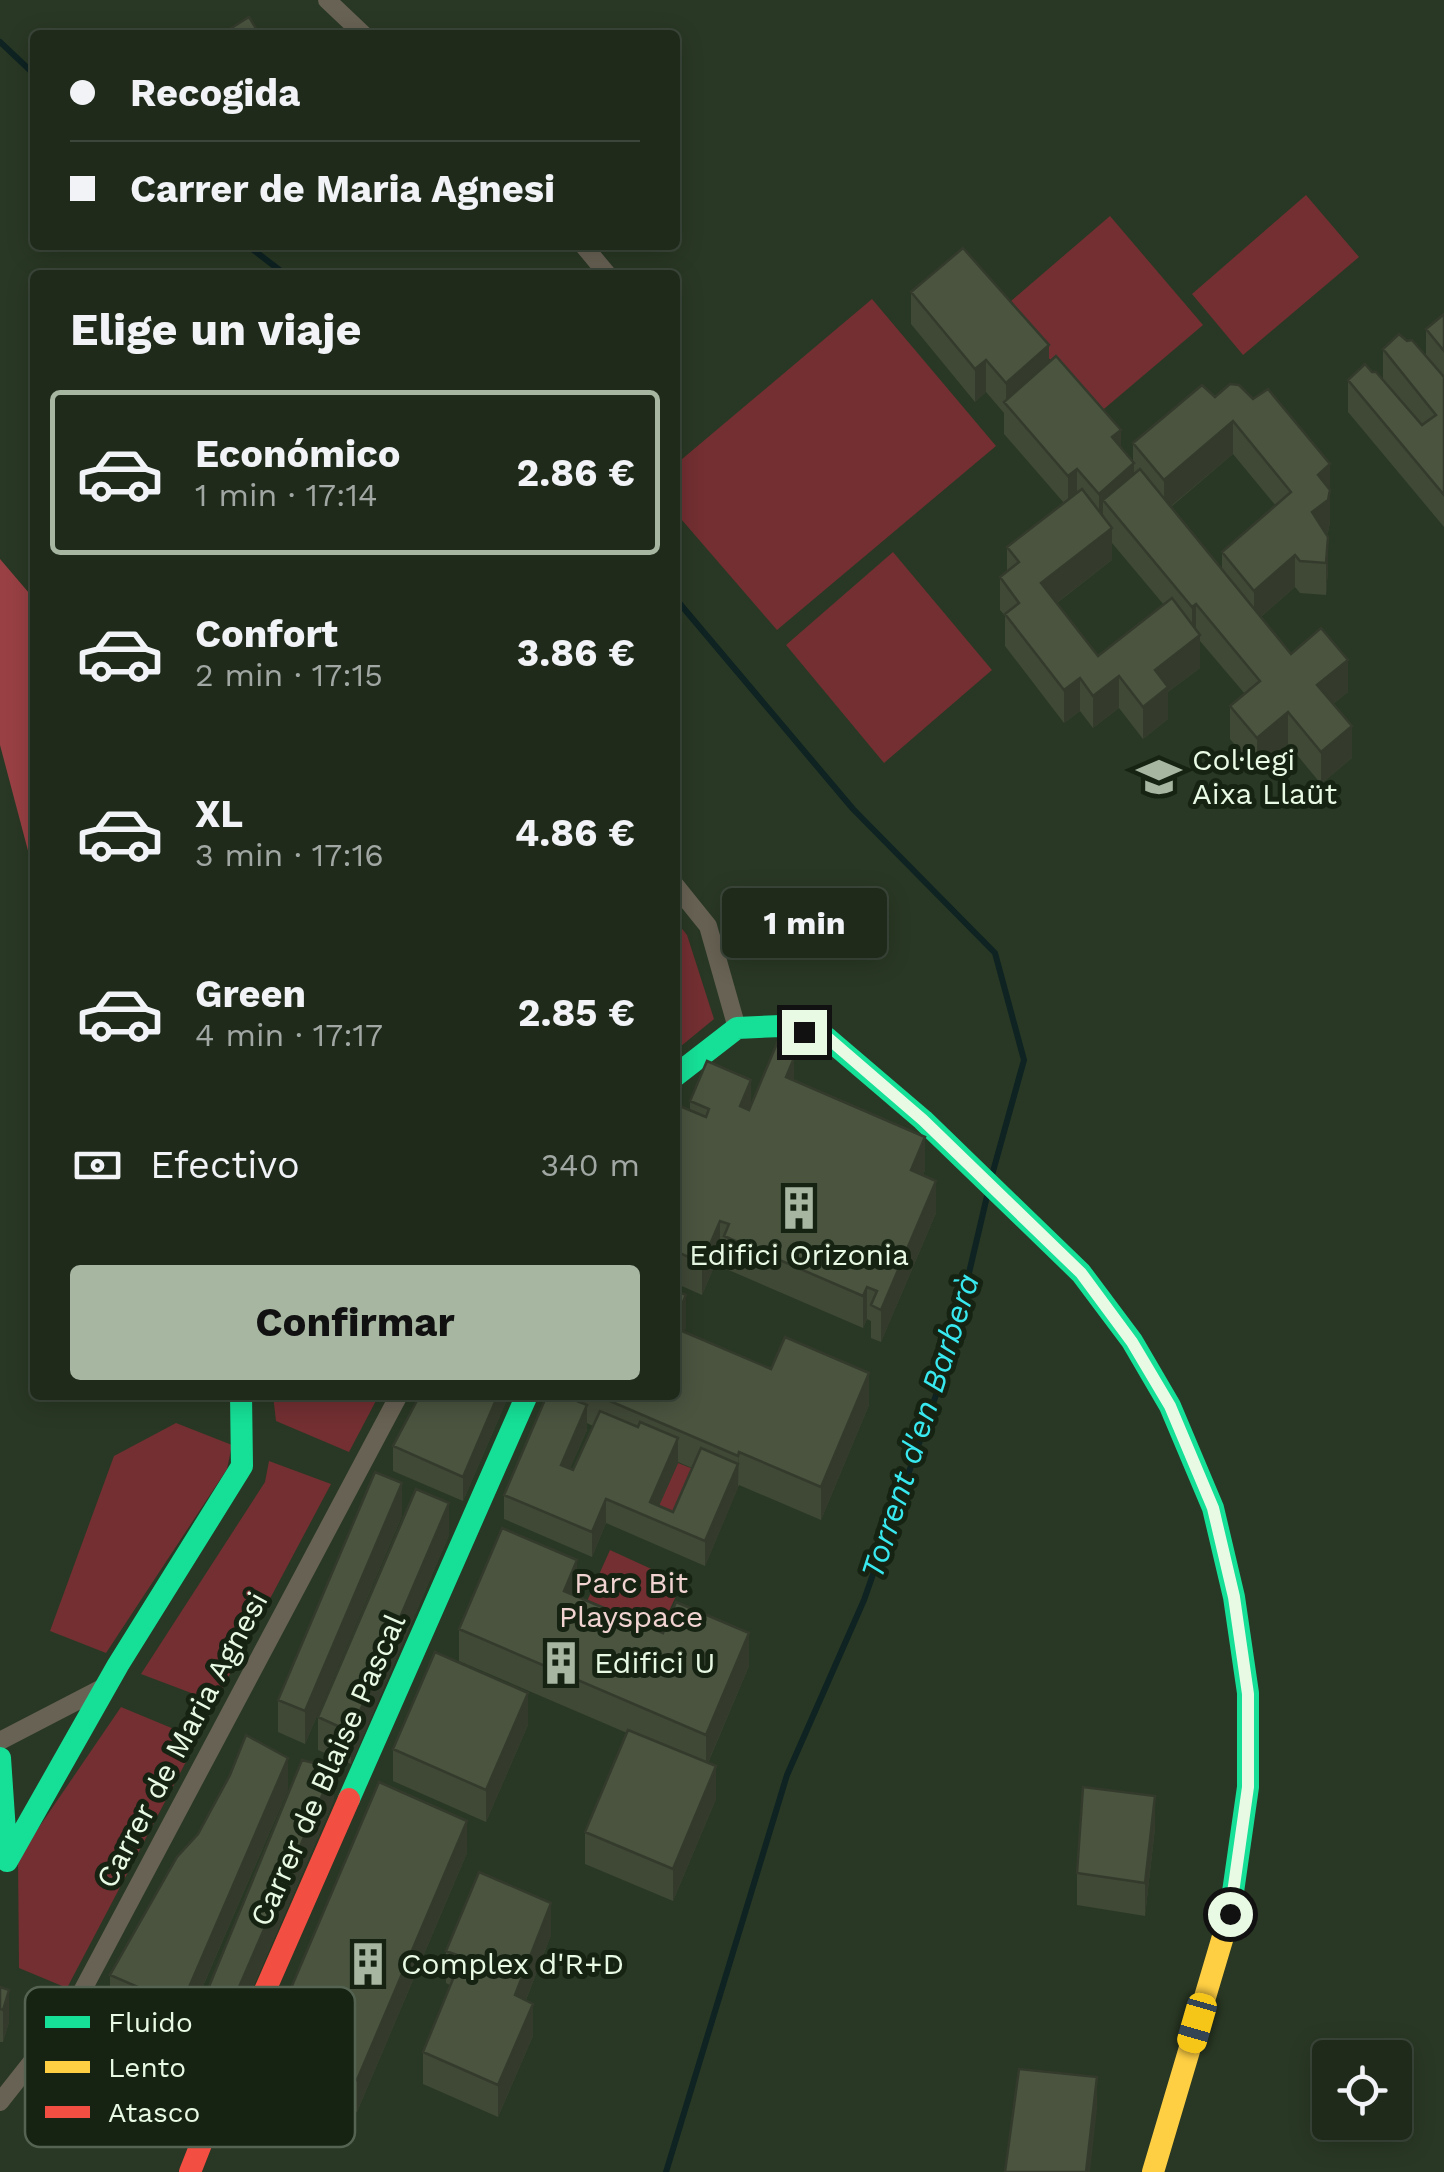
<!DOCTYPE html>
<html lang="es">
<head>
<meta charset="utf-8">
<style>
  body { margin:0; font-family:"Work Sans",sans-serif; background:#273224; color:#f1f3f6; height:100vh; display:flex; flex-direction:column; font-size:38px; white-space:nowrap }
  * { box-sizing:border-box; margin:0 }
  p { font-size:32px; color:#a1a7a3 }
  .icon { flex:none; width:55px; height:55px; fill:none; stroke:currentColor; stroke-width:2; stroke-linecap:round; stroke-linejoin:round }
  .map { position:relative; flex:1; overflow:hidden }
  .side { position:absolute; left:30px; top:270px; width:650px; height:1130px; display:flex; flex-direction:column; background:#1f2a1b; border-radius:10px; box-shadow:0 5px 25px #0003,0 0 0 2px #3c463a }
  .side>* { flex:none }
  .guide { position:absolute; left:30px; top:30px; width:650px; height:220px; border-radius:10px; box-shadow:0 5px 25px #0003,0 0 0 2px #3c463a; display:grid; align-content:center; height:220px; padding:0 40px; background:#1f2a1b }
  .tools { position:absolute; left:1312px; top:2040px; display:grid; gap:20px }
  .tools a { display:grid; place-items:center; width:100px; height:100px; border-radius:10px; background:#1f2a1b; box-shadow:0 5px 25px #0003,0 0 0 2px #3c463a; font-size:50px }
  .end { position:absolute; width:45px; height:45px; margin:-22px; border:12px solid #e9fae4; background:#111; box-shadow:0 0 0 5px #111 }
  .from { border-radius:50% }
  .bubble { position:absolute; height:70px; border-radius:10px; background:#1f2a1b; box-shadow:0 5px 25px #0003,0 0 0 2px #3c463a; font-size:32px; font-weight:700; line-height:70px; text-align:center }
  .car { position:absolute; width:30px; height:60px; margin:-30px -15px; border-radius:12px; box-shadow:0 0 8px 2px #0007; background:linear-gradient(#f5c518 24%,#345 0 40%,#f5c518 0 76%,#345 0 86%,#f5c518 0) }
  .guide b { display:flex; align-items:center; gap:35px; height:95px; font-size:38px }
  .guide b+b { border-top:2px solid #3c463a }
  .guide i { width:25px; height:25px; background:#f1f3f6 }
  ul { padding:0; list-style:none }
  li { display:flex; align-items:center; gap:30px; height:165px; margin:0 20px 15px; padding:0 20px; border:5px solid transparent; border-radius:10px }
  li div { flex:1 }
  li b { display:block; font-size:38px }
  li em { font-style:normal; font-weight:700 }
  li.on { border-color:#a6b6a1 }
  li>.icon { width:90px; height:90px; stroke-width:1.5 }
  h2 { padding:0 40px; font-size:45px; line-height:120px }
  .pay { display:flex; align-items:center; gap:25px; height:110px; padding:0 40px; font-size:38px }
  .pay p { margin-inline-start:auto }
  .button { display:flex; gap:20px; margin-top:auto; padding:20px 40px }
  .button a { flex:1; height:115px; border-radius:10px; background:#a6b6a1; color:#111; font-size:40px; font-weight:700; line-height:115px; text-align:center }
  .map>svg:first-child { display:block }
  .green { fill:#732f32 }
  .forest { fill:#994044 }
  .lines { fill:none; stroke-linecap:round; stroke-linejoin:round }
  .stream { stroke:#0e2322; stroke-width:6 }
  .street { stroke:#686254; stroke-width:18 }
  .fast { stroke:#16e098; stroke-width:22 }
  .slow { stroke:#ffcf43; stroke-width:22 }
  .jam { stroke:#f24e42; stroke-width:22 }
  .wall { fill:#404836; fill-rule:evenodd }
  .shaded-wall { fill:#343b2c }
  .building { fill:#4a543f; stroke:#343b2c; stroke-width:2.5 }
  .route { stroke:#e9fae4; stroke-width:12 }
  .labels { text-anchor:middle; stroke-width:10; stroke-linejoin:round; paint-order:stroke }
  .poi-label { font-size:30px; fill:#e9fae4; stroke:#162313; text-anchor:start }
  .park-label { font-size:30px; fill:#f1d3d2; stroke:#162313 }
  .street-label { font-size:30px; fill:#e9fae4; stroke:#162313 }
  .water-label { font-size:32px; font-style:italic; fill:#38e9f0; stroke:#162313 }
  .key { fill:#162313; stroke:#556452; stroke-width:2.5 }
  .key-label { font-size:28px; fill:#e9fae4 }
</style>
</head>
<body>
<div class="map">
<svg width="1444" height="2172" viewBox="0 0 1444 2172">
  <rect width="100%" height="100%" fill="#293824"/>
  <path class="green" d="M1306 195 1359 257 1243 355 1192 294Z
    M1110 216 1203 325 1098 414 1004 307Z
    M872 299 996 446 777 630 675 512V465Z
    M893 552 992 670 884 763 786 645Z
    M675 920 687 935 714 1019 675 1051Z
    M273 1395H379L349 1452 276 1421Z
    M176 1423 232 1445 227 1469 106 1653 50 1631 114 1456Z
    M269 1461 331 1484 215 1702 141 1674 265 1482Z
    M678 1463 701 1472 673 1536 650 1526Z
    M610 1550 682 1583 651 1650 580 1617Z
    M121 1707 198 1739 67 1988 19 1968 18 1858Z"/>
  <path class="forest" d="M0 559 35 600V877L0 745Z"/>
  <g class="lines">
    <path class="stream" d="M0 42 35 75
      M247 245 286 275
      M675 598 853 809 995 953 1024 1060 992 1175
      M666 2172 787 1775 864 1600 949 1358 988 1192"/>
    <path class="street" d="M327 0 364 35
      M583 245 608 275
      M675 885 708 926 737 1028
      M0 1741 106 1686
      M0 2102 71 2012 399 1395"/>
    <path class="fast" d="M675 1076 737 1028 781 1026 827 1038 923 1120 1081 1273 1132 1341 1170 1406 1213 1508 1234 1597 1248 1693V1787L1230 1913
      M0 1758 7 1861 118 1665 242 1466 241 1395
      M349 1799 527 1395"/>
    <path class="slow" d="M1153 2172 1230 1913"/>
    <path class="jam" d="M190 2172 231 2068 349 1799"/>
  </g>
  <path class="wall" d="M911 292 1049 362 1133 461V443L1215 397 1253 399 1330 464V522L1328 532 1326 534 1328 569 1326 595 1300 593 1295 587 1261 617 1291 654 1348 692 1333 704 1352 758 1321 784 1288 744 1257 770 1230 739V706L1245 694 1200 641V668L1168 692V719L1143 739 1119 708 1093 728 1080 711 1064 723 1005 646V616L1000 610V577L1007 572V547L1064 503 1004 434V413L986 392 975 402 911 324ZM1233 454 1276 506 1222 552V570L1171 507ZM1112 543 1164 605 1098 656 1057 603 1112 560Z
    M1444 314V527L1348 412V380L1372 372 1383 380V349L1426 357V329Z
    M791 1056 794 1081 925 1170 923 1175 936 1213 881 1342 871 1338V1321L867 1319 863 1328 724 1268V1255L720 1253 702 1295 675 1283V1104L690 1110V1101L751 1105Z
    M675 1290 686 1327 684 1332 771 1369 869 1405 821 1520 739 1485 705 1566 606 1523 592 1557 504 1519V1495L547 1395H675ZM587 1423 593 1426 573 1470 570 1468 587 1430ZM678 1462 692 1468 673 1512 659 1506Z
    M420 1395H509L463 1501 393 1471V1446Z
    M402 1516 305 1744 278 1732V1700Z
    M449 1535 351 1764 318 1750V1717Z
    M577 1592 576 1596 663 1633 749 1666 708 1763 716 1799 673 1901 585 1864V1832L627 1733 459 1661V1629Z
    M528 1725 486 1822 393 1781V1749Z
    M288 1790 200 1993 206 1994 334 1800 223 2056 110 2007V1975Z
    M1155 1828 1145 1916 1077 1905V1873Z
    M467 1853 357 2112 268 2074V2042Z
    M551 1935 526 2000 533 2036 498 2117 423 2084V2052L450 1985 446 1983V1951Z
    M0 1987 9 2022 3 2042H0Z"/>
  <path class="shaded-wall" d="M1049 345V377L1006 404V383Z
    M986 360V392L975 402V369Z
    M1233 421V454L1164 512V480Z
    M1121 430V462L1112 437Z
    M1134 463V495L1103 500V522L1099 526V494Z
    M1330 464V522L1328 532 1312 544V512L1318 475Z
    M1077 469V501L1068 509V476Z
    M1112 528V560L1041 615V583Z
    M1328 537V569L1326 595V563Z
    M1295 555V587L1254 623V591Z
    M1196 604V636L1192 639V607Z
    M1200 635V668L1168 692V719L1143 739V707L1155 670Z
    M1348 660V692L1317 717V685Z
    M1119 676V708L1093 728V696Z
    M1080 678V711L1064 723V690Z
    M1288 712V744L1257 770V738Z
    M1352 726V758L1321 784V752Z
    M791 1047V1065L794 1058V1090L786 1077 787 1055Z
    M751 1080V1113L740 1106Z
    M925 1137V1170L911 1202V1170Z
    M936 1181V1213L881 1342V1310Z
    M720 1221V1253L702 1295V1263Z
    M867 1287V1319L863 1328V1296Z
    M686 1295V1327L675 1353V1321Z
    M869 1373V1405L821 1520V1487Z
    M498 1395H509L463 1501V1477Z
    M587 1405V1430L561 1489V1465Z
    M678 1438V1463L653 1519 650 1502Z
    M739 1452 738 1488 705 1566V1541L738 1464Z
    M402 1483V1516L305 1744V1711Z
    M606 1499V1523L592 1557V1532Z
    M449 1503V1535L351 1764V1732Z
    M577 1560V1592L564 1623V1591Z
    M749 1633V1666L706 1767V1735Z
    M528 1693V1725L486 1822V1790Z
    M288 1758V1790L192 2011 187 1992Z
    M716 1766V1799L673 1901V1869Z
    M334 1768V1800L223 2056V2024Z
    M1155 1796V1828L1145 1916V1883Z
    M467 1821V1853L357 2112V2080Z
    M551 1903V1935L515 2028V1995Z
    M9 1990V2022L3 2042V2010Z
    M533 2004V2036L498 2117V2085Z
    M1097 2077V2109L1090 2172H1086Z"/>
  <path class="building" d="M249 17 260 35H220Z
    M963 248 1049 345 1006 383 986 360 975 369 911 292Z
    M1444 314V351L1426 329Z
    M1399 334 1407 341 1412 340 1444 377V495L1348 380 1365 364 1372 372H1376L1422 425 1436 415 1383 349Z
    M1056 356 1121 430 1112 437 1134 463 1099 494 1077 469 1068 476 1004 402Z
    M1230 384 1239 385 1253 399 1268 389 1330 464 1318 475 1330 490 1328 500 1312 512 1328 537 1326 563 1300 561 1295 555 1254 591 1222 552 1291 492 1233 421 1164 480 1133 443 1202 385 1215 397Z
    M1140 469 1291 654 1321 628 1348 660 1317 685 1352 726 1321 752 1288 712 1257 738 1230 706 1260 681 1196 604 1192 607 1103 500Z
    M1082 489 1112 528 1041 583 1098 656 1172 598 1200 635 1155 670 1168 687 1143 707 1119 676 1093 696 1080 678 1064 690 1005 614 1019 603 1000 577 1019 562 1007 547Z
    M778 1041 791 1047 787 1055 794 1058 786 1077 925 1137 911 1170 936 1181 881 1310 871 1305 877 1291 867 1287 863 1296 724 1236 729 1224 720 1221 702 1263 675 1251V1104L706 1117 709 1109 690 1101 707 1061 751 1080 740 1106 749 1110Z
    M675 1290 686 1295 675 1321Z
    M675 1328 771 1369 785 1337 869 1373 821 1487 739 1452 738 1456 596 1395H675Z
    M420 1395H498L463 1477 393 1446Z
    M547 1395H562L587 1405 561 1465 573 1470 600 1411 638 1427 640 1422 678 1438 650 1502 673 1512 701 1448 738 1464 705 1541 606 1499 592 1532 504 1495Z
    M375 1472 402 1483 305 1711 278 1700Z
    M416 1489 449 1503 351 1732 318 1717Z
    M502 1528 577 1560 564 1591 663 1633 676 1602 749 1633 706 1735 459 1629Z
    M435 1652 528 1693 486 1790 393 1749Z
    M628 1730 716 1766 673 1869 585 1832Z
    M246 1735 288 1758 187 1992 206 1994 302 1760 334 1768 223 2024 110 1975 177 1857 198 1834 230 1775Z
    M379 1782 467 1821 357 2080 268 2042Z
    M1083 1787 1155 1796 1145 1883 1077 1873Z
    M479 1872 551 1903 515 1995 533 2004 498 2085 423 2052 462 1957 446 1951Z
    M0 1987 9 1990 3 2010 0 2009Z
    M1019 2069 1097 2077 1086 2172H1005Z"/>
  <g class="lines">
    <path class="route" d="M804 1032 828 1038 923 1120 1081 1273 1132 1342 1170 1406 1213 1508 1234 1597 1248 1694V1787L1230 1914"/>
  </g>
  <defs>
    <g id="school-bare" transform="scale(3.45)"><path d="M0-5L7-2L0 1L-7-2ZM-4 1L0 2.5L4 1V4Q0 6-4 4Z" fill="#a6b6a1" stroke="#162313" stroke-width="2.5" paint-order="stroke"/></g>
    <g id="building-bare" transform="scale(3.45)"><path d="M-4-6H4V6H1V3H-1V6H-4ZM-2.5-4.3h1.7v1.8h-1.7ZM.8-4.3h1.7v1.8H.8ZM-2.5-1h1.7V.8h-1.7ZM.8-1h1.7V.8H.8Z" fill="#a6b6a1" stroke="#162313" stroke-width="2.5" paint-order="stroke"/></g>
  </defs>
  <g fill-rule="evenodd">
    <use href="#school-bare" x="1159" y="777"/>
    <use href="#building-bare" x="799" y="1208"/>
    <use href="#building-bare" x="561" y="1663"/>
    <use href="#building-bare" x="368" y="1964"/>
  </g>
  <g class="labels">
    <g class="poi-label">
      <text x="1192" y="770">Col·legi<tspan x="1192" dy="34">Aixa Llaüt</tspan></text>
      <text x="799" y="1265" text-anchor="middle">Edifici Orizonia</text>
      <text x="594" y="1673">Edifici U</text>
      <text x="401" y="1974">Complex d'R+D</text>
    </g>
    <g class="park-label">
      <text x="631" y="1593">Parc Bit<tspan x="631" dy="34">Playspace</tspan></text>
    </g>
    <g class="street-label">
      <text transform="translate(182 1740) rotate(-62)" y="10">Carrer de Maria Agnesi</text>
      <text transform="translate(328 1770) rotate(-66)" y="10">Carrer de Blaise Pascal</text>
    </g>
    <g class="water-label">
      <text transform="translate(920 1426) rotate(-72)" y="11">Torrent d'en Barberà</text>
    </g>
  </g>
  <rect x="25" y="1987" width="330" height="160" rx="15" class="key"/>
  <rect x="45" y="2016" width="45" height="12" fill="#16e098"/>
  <rect x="45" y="2061" width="45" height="12" fill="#ffcf43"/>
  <rect x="45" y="2106" width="45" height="12" fill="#f24e42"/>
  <g class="key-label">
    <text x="108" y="2032">Fluido</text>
    <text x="108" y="2077">Lento</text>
    <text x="108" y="2122">Atasco</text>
  </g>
</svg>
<div class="tools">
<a><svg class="icon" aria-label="locate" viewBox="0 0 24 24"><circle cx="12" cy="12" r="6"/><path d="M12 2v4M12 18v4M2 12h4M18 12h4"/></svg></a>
</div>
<i class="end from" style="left:1230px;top:1914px"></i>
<i class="end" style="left:804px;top:1032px"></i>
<div class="bubble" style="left:722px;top:888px;width:165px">1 min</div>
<i class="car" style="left:1197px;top:2023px;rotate:196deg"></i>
<div class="guide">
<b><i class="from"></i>Recogida</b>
<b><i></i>Carrer de Maria Agnesi</b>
</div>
<section class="side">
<h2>Elige un viaje</h2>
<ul>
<li class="on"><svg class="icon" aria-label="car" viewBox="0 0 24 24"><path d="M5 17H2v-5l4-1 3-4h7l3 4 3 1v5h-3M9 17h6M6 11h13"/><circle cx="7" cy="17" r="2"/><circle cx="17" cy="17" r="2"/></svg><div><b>Económico</b><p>1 min · 17:14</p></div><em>2.86 €</em></li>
<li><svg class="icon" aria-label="car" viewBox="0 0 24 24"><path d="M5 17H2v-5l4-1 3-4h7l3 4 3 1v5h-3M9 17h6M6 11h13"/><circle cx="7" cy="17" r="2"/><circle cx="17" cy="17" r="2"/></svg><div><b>Confort</b><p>2 min · 17:15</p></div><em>3.86 €</em></li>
<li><svg class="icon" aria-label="car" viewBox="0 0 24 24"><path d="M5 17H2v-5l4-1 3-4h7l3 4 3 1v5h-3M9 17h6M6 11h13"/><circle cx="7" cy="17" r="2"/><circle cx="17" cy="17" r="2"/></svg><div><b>XL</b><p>3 min · 17:16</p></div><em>4.86 €</em></li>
<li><svg class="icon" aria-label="car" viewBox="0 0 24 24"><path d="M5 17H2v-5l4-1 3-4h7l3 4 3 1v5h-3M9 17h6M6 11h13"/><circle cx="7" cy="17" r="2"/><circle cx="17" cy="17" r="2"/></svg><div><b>Green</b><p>4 min · 17:17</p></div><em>2.85 €</em></li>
</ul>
<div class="pay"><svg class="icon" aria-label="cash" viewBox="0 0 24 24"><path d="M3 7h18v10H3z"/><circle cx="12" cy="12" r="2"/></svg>Efectivo<p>340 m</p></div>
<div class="button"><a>Confirmar</a></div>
</section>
</div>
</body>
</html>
